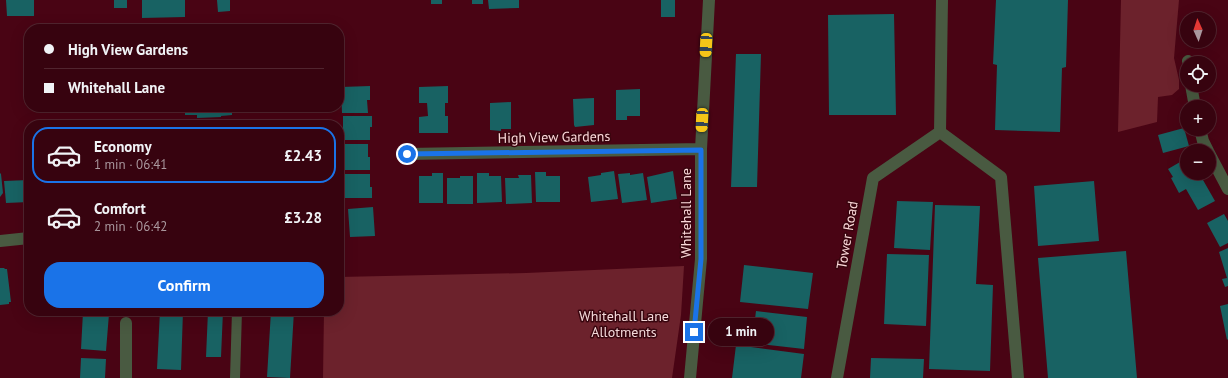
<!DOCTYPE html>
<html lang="en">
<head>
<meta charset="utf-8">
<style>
  body { margin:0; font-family:"PT Sans",sans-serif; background:#42111d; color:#f1f3f6; height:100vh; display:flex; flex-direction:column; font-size:15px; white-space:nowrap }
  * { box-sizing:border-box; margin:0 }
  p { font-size:13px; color:#aa989e }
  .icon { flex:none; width:22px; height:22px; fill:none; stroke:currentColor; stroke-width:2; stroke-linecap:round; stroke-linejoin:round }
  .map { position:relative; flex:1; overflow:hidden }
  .sheet { position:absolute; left:24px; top:120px; width:320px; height:196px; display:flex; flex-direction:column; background:#37030f; border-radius:16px; box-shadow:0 4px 16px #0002,0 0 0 1px #51252f }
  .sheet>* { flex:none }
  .guide { position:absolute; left:24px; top:24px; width:320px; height:88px; border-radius:16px; box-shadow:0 4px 16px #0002,0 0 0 1px #51252f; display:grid; align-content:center; height:88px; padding:0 20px; background:#37030f }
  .needle { width:26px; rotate:357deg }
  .controls { position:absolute; left:1180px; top:12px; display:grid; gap:8px }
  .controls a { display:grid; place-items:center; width:36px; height:36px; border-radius:50%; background:#37030f; box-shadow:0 4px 16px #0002,0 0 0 1px #51252f; font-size:20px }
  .end { position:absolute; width:18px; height:18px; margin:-9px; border:5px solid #1a73e8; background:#fff; box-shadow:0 0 0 2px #fff }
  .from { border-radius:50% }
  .bubble { position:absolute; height:28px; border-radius:14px; background:#37030f; box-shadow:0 4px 16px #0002,0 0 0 1px #51252f; font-size:13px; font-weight:700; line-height:28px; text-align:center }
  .car { position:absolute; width:12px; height:24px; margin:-12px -6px; border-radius:5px; box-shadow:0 0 3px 1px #0007; background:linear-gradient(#f5c518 24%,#345 0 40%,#f5c518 0 76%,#345 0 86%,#f5c518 0) }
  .guide b { display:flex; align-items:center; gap:14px; height:38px; font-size:15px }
  .guide b+b { border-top:1px solid #51252f }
  .guide i { width:10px; height:10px; background:#f1f3f6 }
  ul { padding:7px 0 0; list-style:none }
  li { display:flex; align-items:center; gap:12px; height:56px; margin:0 8px 6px; padding:0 12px; border:2px solid transparent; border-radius:16px }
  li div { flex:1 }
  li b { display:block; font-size:15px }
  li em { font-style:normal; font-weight:700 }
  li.current { border-color:#1a73e8 }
  li>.icon { width:36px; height:36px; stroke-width:1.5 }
  .cta { display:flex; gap:8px; margin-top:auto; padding:8px 20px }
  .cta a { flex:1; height:46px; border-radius:16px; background:#1a73e8; color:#fff; font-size:16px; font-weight:700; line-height:46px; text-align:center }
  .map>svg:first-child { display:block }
  .green { fill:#6c222c }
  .building { fill:#186263 }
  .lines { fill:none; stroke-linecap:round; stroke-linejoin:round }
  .lane { stroke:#495a41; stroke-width:10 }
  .street { stroke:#495a41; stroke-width:12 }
  .route { stroke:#1a73e8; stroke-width:5 }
  .labels { text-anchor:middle; stroke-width:3; stroke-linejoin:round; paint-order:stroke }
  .street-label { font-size:14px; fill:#fcd9da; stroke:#38050e }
  .park-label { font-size:14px; fill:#f4d9da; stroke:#38050e }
</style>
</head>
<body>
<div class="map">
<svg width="1228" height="378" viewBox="0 0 1228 378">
  <rect width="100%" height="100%" fill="#490414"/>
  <path class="green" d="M1121 0H1179L1174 58 1179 80V89L1172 95 1158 97 1157 122 1118 132Z
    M684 266 681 315 672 378H323L324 311H339V277L526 273Z"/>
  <path class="building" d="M6 0H34V16H7Z
    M114 0H127V8H114Z
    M142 0H185V17L142 18Z
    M217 0H230V11L218 12Z
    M431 0H442V4H431Z
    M472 0H483V4H472Z
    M488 0H519V8L489 9Z
    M661 0H675V17H661Z
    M996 0H1068L1066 67 1062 68 1060 132 995 130 997 65 993 64Z
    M894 14 896 115H829L828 15Z
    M736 54H761L757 187H731Z
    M370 86V100H367L368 113H342L341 87Z
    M448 86V103H445V116H448V133H419V117L428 116 427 103H419V87Z
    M640 89V116H627V120H616V90Z
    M594 98V125L575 127 574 125 573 99Z
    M511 102V129H501V131L490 130V103Z
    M185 107H232V115L221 116V117L197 118V115H185Z
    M343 116H372V127H370V140H343Z
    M1184 128 1189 146 1163 153 1158 135Z
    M342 144H368V157H370V170H342Z
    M1187 158V173H1199L1215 201 1198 210 1186 189 1179 193 1171 178 1173 177 1168 169Z
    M614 171 618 199 591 202 588 177 601 175V173Z
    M673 171 677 199 651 203 647 177Z
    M535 172H546V176H560V202H536Z
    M0 173 1 174 3 193 0 197Z
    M432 173H443V203H419V176H432Z
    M477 173H489V176H501L502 202 477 203Z
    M630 173V175L643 173 647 200 622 203 618 174Z
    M343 174H370V187H372V198H343Z
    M518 175H531L532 203 506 204 505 178H519Z
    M460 176H473V204H447V178H460Z
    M29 180V202L6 203 4 181Z
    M1094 181 1099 241 1038 246 1034 186Z
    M897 201 933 202 930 250 894 248Z
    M935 205 980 206 976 284 993 285 990 371 929 369Z
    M373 207 375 236 350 237 348 209Z
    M1224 214 1228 221V243L1220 247 1207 223Z
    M1228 248V286L1225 287 1222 279 1227 278 1219 252Z
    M1126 251 1137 378H1048L1038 258Z
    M887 254 929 255 926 326 884 324Z
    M744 265 813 273 808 309 740 302Z
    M0 268H4L5 269H7L11 302H9V304L0 305Z
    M1228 304V339L1227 340 1220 306Z
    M160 311H183L181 370 157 369Z
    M208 311H223L221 357H206Z
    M271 311H294L290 378 267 377Z
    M756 311 807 317 804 349 752 343Z
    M83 312 109 314 106 351 81 349Z
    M736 345 804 354 801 378H732Z
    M81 358 106 359 105 378H80Z
    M871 358 924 359 923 378H870Z"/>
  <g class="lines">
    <path class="lane" d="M235 378 237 311"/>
    <path class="street" d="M1188 61 1189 63
      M1191 85 1195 107
      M1200 129 1203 141 1208 151
      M940 132 942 0
      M1209 153 1228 189
      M407 154 701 149
      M0 241 29 238
      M126 378V323
      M690 378 701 259V149L709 0
      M837 378 873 178 940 132 1001 177 1018 378"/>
  </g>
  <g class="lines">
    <path class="route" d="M407 154 701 150V259L694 332"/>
  </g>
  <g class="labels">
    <g class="street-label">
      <text transform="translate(554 137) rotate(-1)" y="5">High View Gardens</text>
      <text transform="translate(686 213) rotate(-90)" y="5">Whitehall Lane</text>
      <text transform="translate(847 235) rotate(-80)" y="5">Tower Road</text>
    </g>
    <g class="park-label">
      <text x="624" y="321">Whitehall Lane<tspan x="624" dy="16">Allotments</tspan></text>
    </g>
  </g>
</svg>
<div class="controls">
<a><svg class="needle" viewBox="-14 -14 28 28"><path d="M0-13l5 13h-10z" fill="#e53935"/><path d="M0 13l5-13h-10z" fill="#aa989e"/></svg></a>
<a><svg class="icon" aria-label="locate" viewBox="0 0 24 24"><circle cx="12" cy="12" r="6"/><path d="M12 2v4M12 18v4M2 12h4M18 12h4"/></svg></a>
<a>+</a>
<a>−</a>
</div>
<i class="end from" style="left:407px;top:154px"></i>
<i class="end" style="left:694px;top:332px"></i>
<div class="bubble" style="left:708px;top:318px;width:66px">1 min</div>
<i class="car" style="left:706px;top:45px;rotate:183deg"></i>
<i class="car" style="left:702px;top:120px;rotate:183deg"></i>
<div class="guide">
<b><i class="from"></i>High View Gardens</b>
<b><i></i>Whitehall Lane</b>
</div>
<section class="sheet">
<ul>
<li class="current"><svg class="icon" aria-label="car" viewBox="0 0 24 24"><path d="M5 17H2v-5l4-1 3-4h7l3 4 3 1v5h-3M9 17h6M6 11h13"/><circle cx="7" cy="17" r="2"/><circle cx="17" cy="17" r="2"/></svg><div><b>Economy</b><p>1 min · 06:41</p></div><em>£2.43</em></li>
<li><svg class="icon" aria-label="car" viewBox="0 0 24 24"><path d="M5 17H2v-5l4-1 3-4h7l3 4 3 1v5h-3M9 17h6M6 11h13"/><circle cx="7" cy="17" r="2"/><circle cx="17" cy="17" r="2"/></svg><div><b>Comfort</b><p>2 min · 06:42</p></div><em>£3.28</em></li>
</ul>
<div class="cta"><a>Confirm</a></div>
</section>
</div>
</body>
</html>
